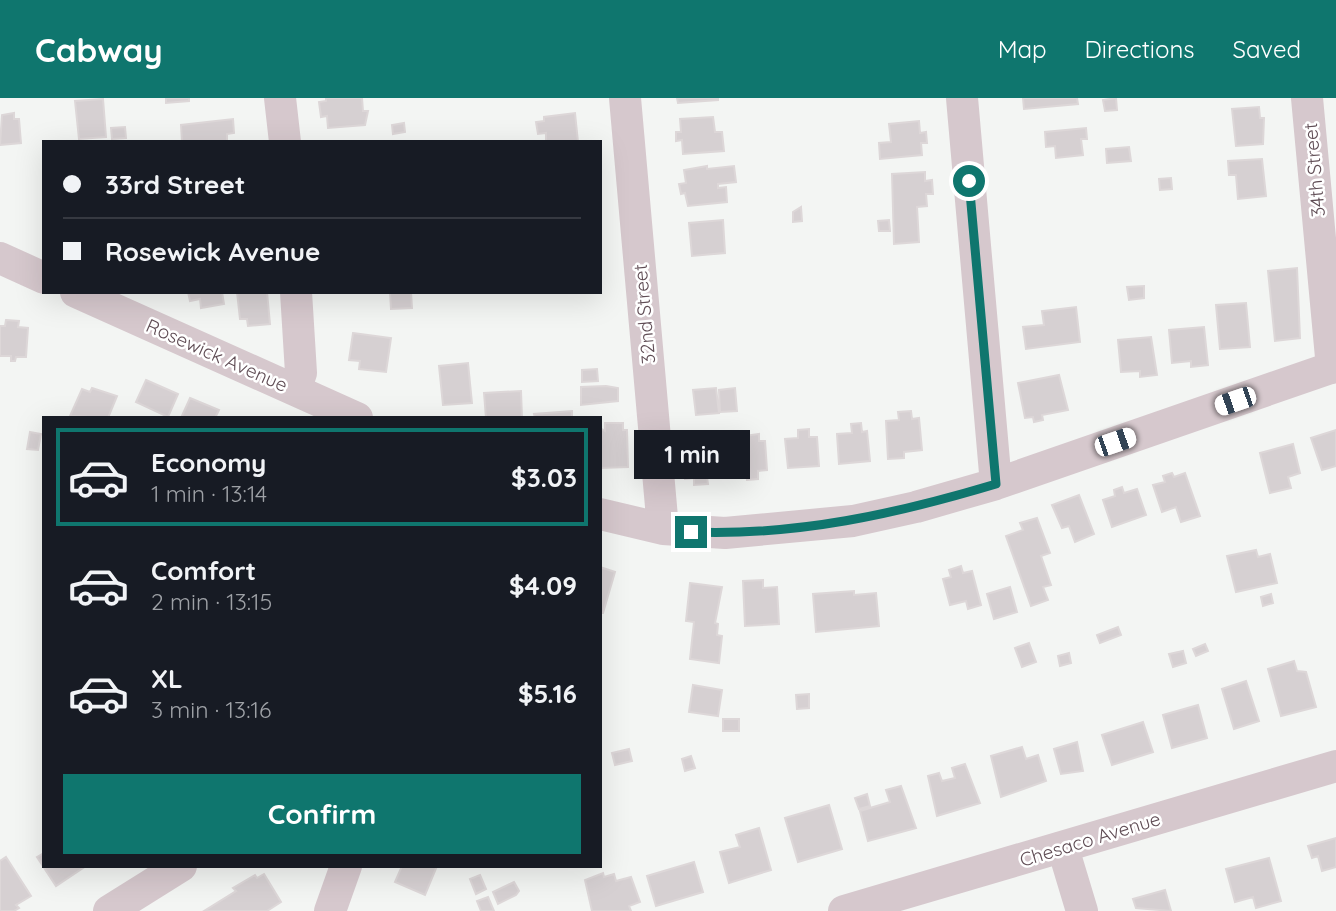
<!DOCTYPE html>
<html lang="en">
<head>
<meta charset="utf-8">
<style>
  body { margin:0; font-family:Quicksand,sans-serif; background:#242831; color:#f1f3f6; height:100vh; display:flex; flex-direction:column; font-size:26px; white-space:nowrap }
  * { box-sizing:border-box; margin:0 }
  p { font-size:23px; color:#9ea1a6 }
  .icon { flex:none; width:38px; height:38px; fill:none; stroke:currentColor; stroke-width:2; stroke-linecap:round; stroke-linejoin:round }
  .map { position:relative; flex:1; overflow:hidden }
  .sheet { position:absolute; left:42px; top:318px; width:560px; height:452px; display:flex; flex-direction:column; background:#171b24; border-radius:0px; box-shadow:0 7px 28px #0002 }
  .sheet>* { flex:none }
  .top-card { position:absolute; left:42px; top:42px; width:560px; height:154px; border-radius:0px; box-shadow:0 7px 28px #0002; display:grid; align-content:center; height:154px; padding:0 21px; background:#171b24 }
  .end { position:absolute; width:32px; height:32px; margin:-16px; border:9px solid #0f766e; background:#fff; box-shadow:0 0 0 4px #fff }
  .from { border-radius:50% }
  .bubble { position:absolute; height:49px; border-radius:0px; background:#171b24; box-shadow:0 7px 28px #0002; font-size:23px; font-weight:800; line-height:49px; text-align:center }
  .car { position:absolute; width:21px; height:42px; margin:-21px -10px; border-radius:9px; box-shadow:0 0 5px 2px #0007; background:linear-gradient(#fff 24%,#345 0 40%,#fff 0 76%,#345 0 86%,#fff 0) }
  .top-card b { display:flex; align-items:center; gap:24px; height:66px; font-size:26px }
  .top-card b+b { border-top:2px solid #363941 }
  .top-card i { width:18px; height:18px; background:#f1f3f6 }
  ul { padding:12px 0 0; list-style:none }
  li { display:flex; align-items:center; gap:21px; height:98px; margin:0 14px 10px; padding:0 7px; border:4px solid transparent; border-radius:0px }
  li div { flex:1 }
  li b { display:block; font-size:26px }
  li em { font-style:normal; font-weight:800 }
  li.selected { border-color:#0f766e }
  li>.icon { width:63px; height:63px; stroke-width:1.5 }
  .cta { display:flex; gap:14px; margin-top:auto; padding:14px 21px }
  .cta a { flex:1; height:80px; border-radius:0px; background:#0f766e; color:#fff; font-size:28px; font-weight:800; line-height:80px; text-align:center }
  header { display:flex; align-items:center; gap:42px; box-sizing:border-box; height:98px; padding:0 35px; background:#0f766e; color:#fff }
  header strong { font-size:33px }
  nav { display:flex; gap:38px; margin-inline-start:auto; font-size:24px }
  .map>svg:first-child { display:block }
  .building { fill:#d6d0d2; stroke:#ddd7d8; stroke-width:2 }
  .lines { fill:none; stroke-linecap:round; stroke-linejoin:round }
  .minor { stroke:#d6c8cd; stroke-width:32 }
  .route { stroke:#0f766e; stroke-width:9 }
  .labels { text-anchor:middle; stroke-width:5; stroke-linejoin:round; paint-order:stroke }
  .street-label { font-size:19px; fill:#5f4c54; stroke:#fff }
</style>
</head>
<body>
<header>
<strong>Cabway</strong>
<nav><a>Map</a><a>Directions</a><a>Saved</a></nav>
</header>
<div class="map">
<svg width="1336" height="813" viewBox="0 0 1336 813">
  <rect width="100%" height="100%" fill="#f3f5f3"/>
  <path class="building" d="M166 0H189V3L166 5Z
    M326 0H362L363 13H368L365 27 328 30 327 18 321 19 319 4 326 3Z
    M677 0H718V2L678 5Z
    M1023 0H1077L1078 6 1024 11Z
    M1116 0 1117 12 1105 13 1103 2Z
    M103 1 106 39 79 41 75 3Z
    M1259 9 1260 20H1264L1263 46 1236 48 1232 11Z
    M14 15V21H19L21 45 0 47 2 17Z
    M575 15 578 44H546V35L538 36 536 24 544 23V19Z
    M713 19 715 34H722L724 53 683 56 682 42 676 43V34H681L680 21Z
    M233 21 234 35 227 36V44H182L181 27Z
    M919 23 920 35 926 34 927 45H921L922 57 880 61 879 45 891 44 889 26Z
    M404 25 405 34 393 36 392 27Z
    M125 29 126 40 112 41 111 30Z
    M1086 30 1087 41H1081L1083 57 1056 60 1055 48 1046 49 1045 34Z
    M1129 49 1131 63 1107 65 1106 51Z
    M1262 61 1266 98 1238 101 1236 77H1229L1228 63Z
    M707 68V71L734 68 736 84 718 86V90L726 89 727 104 688 108 685 95 681 96 679 86 686 85 684 72Z
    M925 74V83L932 82 933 96H926L927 108 917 109 919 144 894 146 892 76Z
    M1171 80 1172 91 1160 92 1159 81Z
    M801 109 802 123 793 124V114Z
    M723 122 725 155 692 158 689 125Z
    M889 122 890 133H879L878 123Z
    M1297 170 1300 240 1275 243 1268 173Z
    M1144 188V200L1129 202 1127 189Z
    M188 194H222L224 206 201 210 200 201 190 203Z
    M237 194H267L270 226 248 228 247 221H240Z
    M390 194H411L412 210 391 211Z
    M1246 205 1250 249 1220 251 1216 207Z
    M1076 209 1080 244 1026 251 1023 229 1044 227 1042 213Z
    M6 222 19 223 18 229 28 230 26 259H16L15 263H11V258H0V228H5Z
    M1204 229 1208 267 1191 269V263L1172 265 1169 232Z
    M353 235 391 240 386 274 359 271 360 263 349 262Z
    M1151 239 1157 277 1140 279V273L1121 274 1118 242Z
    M468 265 472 305 443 307 439 268Z
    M597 271 598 283 582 284V272Z
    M1059 277 1068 312 1042 317 1043 322 1034 324 1033 319 1025 320 1018 285Z
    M146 282 178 296 168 319 136 304Z
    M606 288 618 290V303L581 307V289Z
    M92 290 117 298 108 320 70 318 82 291 90 294Z
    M716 290 719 315 696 317 693 292Z
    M735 290 737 313 720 314 719 292Z
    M521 293 522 320H486L484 295Z
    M190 300 219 312 215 320H181Z
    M572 313V320H535L534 316Z
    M911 313 912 321 919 320 922 352 904 354V360L888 361 886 323 899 322 898 314Z
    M605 325H623V332H627L628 369 600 370V330L605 333Z
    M861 325 862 334 867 333 870 363 839 366 837 336 852 335 851 326Z
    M809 331V339H817L819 368 788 370 785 341 798 340V332Z
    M1336 332V368L1322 372 1311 340Z
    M30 334 41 336 38 352 27 351Z
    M759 336V343H765L767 372 758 373V381L747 382 746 374 736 375 733 345H745L744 338Z
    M712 344 716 378 707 379 708 386 694 387V380L685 381 683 351 700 349V345Z
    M1293 346 1300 375 1288 379 1291 390 1270 395 1260 355Z
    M1172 375 1174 379 1185 375 1200 418 1181 424 1176 409 1162 414 1153 387 1165 384 1163 378Z
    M1122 389 1124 395 1137 391 1146 417 1112 429 1103 402 1115 398 1114 392Z
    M1079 397 1094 436 1075 444 1069 428 1062 430 1052 407Z
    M1037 420 1050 455 1041 458 1051 487 1043 489 1048 502 1031 508 1006 438 1023 432 1020 425Z
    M1256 452 1258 459 1270 456 1277 485 1236 494 1227 458Z
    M961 468 963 475 972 473 981 507 968 511 966 503 950 507 943 481 951 479 949 472Z
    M600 469 615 474 603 515H600Z
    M763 482V490L777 489 779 526 745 528 743 483Z
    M690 485 722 489 715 525 718 526 717 537 722 538 719 565 690 561 694 524 686 523Z
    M1010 489 1017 514 994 521 987 496Z
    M854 493V497L876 495 879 528 816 534 813 496Z
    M1271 496 1273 505 1263 508 1261 499Z
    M1118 529 1121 537 1100 545 1097 537Z
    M1029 545 1036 564 1022 569 1015 550Z
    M1205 546 1208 553 1196 558 1193 551Z
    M1183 553 1186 565 1173 569 1169 556Z
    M1069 555 1071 565 1060 568 1058 558Z
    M1294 563 1297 573 1306 574 1316 609 1281 618 1268 571Z
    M1246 583 1259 623 1234 631 1222 591Z
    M693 587 722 592 718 618 689 614Z
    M809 596V610L797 611 796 597Z
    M1198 607 1207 640 1172 650 1163 617Z
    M723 621H739V633H723Z
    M1143 624 1153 654 1112 667 1102 637Z
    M1077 644 1083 673 1061 676 1054 651Z
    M1022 649 1026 661 1038 657 1046 683 1001 699 991 658Z
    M629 651 632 663 615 667 612 655Z
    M691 658 695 670 685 673 682 661Z
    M965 666 980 705 937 718 928 678 939 675 942 683 955 680 952 670Z
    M901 688 916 730 868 743 860 713 890 704 886 692Z
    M867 696 870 708 859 711 855 700Z
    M829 707 842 751 798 764 785 720Z
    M759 730 771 772 729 785 720 754 740 749 736 737Z
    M1336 740V769L1322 773 1318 758 1312 760 1308 748Z
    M44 755V768H86L56 788 37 759Z
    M6 759 31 798 16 807 19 810 14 813H0V763Z
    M1269 760 1281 803 1256 810 1253 799 1235 804 1226 771Z
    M694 764 703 794 656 808 647 778Z
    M402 768H437L425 797 395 784Z
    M603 775 604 779 614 776 616 783 631 779 640 804 629 808 631 813H592L585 782Z
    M264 776 281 804 267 813H204L236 793 233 790 255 777 257 780Z
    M480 777 486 791 476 796 470 781Z
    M514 784 519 793 516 797 498 806 493 794Z
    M1165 792 1171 813 1136 810 1133 801Z
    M488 799 494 813H481L477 803Z"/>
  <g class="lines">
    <path class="minor" d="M280 0 285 44
      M625 0 663 431
      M962 0 996 386
      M1307 0 1332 270
      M0 160 44 180
      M76 194 357 320
      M295 292 301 275 296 194
      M600 416 663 431 725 435 853 423 916 409 996 386 1336 268
      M1063 750 1082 813
      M109 813 181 768
      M330 813 346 768
      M844 813 1336 668"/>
  </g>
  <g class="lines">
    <path class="route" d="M691 434C797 438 896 416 996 386L969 83"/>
  </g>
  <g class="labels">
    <g class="street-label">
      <text transform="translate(1314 72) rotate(-95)" y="7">34th Street</text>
      <text transform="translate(644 216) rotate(-95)" y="7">32nd Street</text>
      <text transform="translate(217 257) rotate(24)" y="7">Rosewick Avenue</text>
      <text transform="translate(1090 741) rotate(-17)" y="7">Chesaco Avenue</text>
    </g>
  </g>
</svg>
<i class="end from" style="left:969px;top:83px"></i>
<i class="end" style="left:691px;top:434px"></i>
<div class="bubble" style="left:634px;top:332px;width:116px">1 min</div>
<i class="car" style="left:1235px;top:303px;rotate:251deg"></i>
<i class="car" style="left:1115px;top:344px;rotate:71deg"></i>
<div class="top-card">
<b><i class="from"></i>33rd Street</b>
<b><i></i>Rosewick Avenue</b>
</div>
<section class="sheet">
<ul>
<li class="selected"><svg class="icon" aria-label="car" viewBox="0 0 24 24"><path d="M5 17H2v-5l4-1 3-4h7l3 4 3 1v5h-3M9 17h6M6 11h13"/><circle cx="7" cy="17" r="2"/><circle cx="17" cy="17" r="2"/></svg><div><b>Economy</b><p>1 min · 13:14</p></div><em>$3.03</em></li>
<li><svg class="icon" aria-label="car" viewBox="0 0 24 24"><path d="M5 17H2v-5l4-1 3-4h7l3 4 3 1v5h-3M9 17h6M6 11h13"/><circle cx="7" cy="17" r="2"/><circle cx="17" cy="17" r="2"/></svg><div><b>Comfort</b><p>2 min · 13:15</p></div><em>$4.09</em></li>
<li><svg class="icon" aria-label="car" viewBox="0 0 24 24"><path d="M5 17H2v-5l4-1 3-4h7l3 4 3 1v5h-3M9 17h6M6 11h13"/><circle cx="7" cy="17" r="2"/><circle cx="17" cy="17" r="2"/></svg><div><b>XL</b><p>3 min · 13:16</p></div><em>$5.16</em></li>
</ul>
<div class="cta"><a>Confirm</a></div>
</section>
</div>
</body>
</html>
